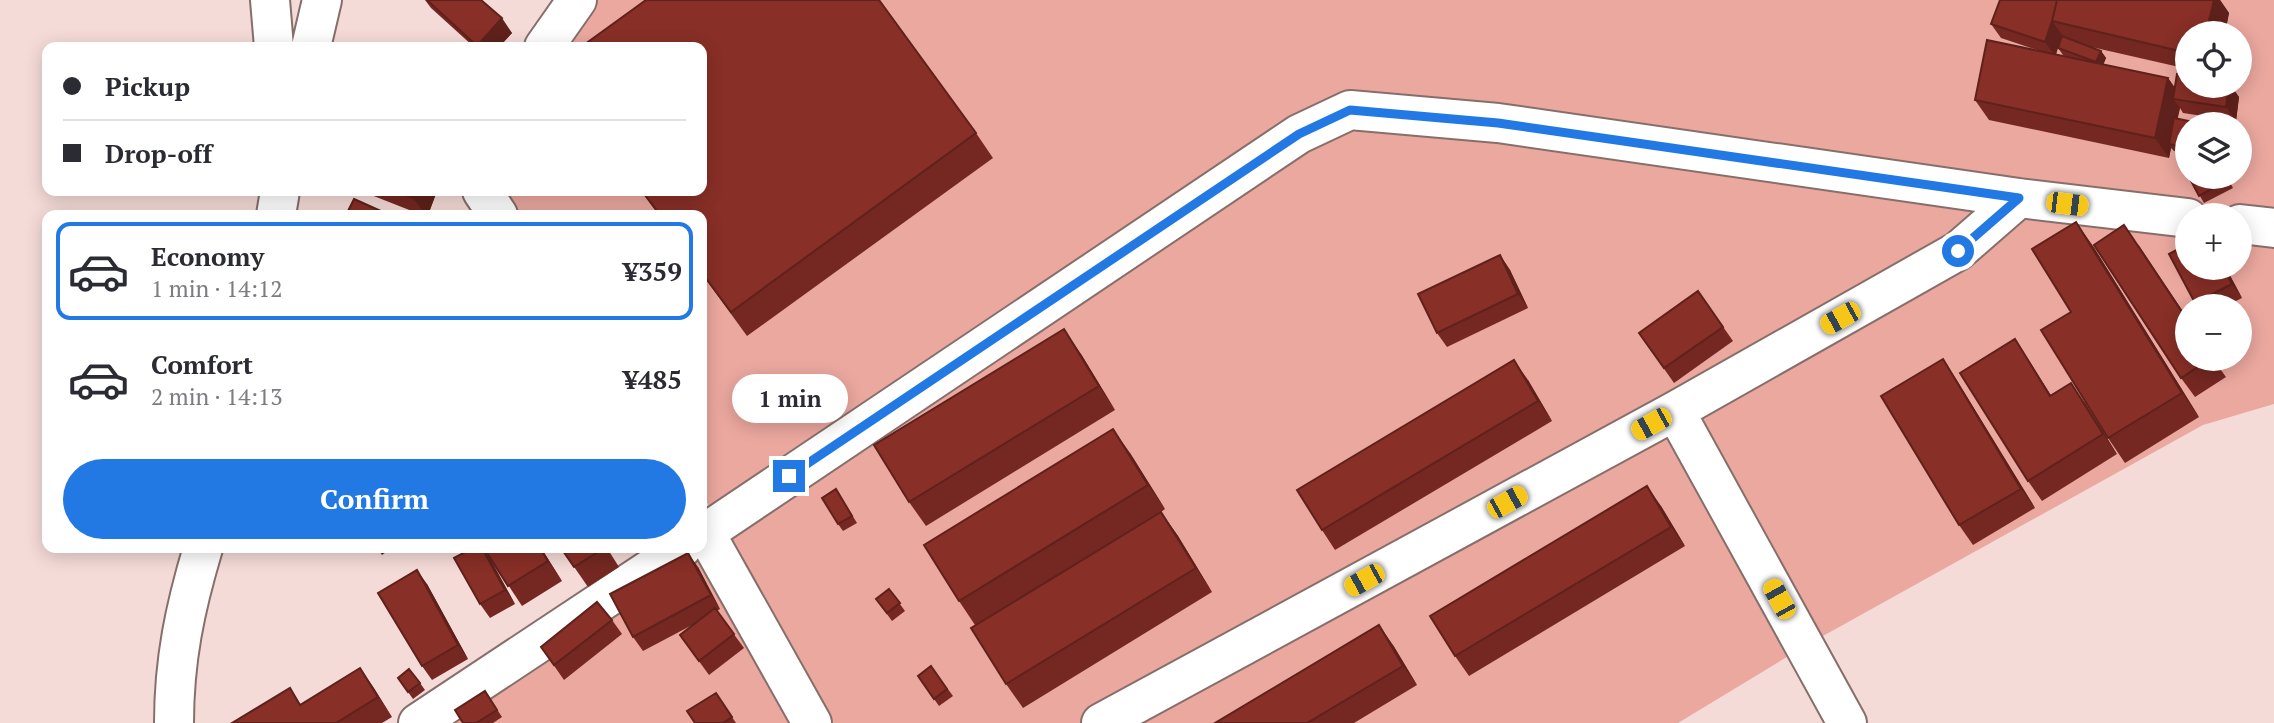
<!DOCTYPE html>
<html lang="en">
<head>
<meta charset="utf-8">
<style>
  body { margin:0; font-family:"PT Serif",serif; background:#f2f2f3; color:#2b2b33; height:100vh; display:flex; flex-direction:column; font-size:26px; white-space:nowrap }
  * { box-sizing:border-box; margin:0 }
  p { font-size:23px; color:#7c7c81 }
  .icon { flex:none; width:38px; height:38px; fill:none; stroke:currentColor; stroke-width:2; stroke-linecap:round; stroke-linejoin:round }
  .map { position:relative; flex:1; overflow:hidden }
  .panel { position:absolute; left:42px; top:210px; width:665px; height:343px; display:flex; flex-direction:column; background:#fff; border-radius:14px; box-shadow:0 4px 18px #0003 }
  .panel>* { flex:none }
  .guide { position:absolute; left:42px; top:42px; width:665px; height:154px; border-radius:14px; box-shadow:0 4px 18px #0003; display:grid; align-content:center; height:154px; padding:0 21px; background:#fff }
  .buttons { position:absolute; left:2175px; top:21px; display:grid; gap:14px }
  .buttons a { display:grid; place-items:center; width:77px; height:77px; border-radius:50%; background:#fff; box-shadow:0 4px 18px #0003; font-size:35px }
  .end { position:absolute; width:32px; height:32px; margin:-16px; border:9px solid #2379e3; background:#fff; box-shadow:0 0 0 4px #fff }
  .from { border-radius:50% }
  .bubble { position:absolute; height:49px; border-radius:24px; background:#fff; box-shadow:0 4px 18px #0003; font-size:23px; font-weight:800; line-height:49px; text-align:center }
  .car { position:absolute; width:21px; height:42px; margin:-21px -10px; border-radius:9px; box-shadow:0 0 5px 2px #0007; background:linear-gradient(#f5c518 24%,#345 0 40%,#f5c518 0 76%,#345 0 86%,#f5c518 0) }
  .guide b { display:flex; align-items:center; gap:24px; height:66px; font-size:26px }
  .guide b+b { border-top:2px solid #e1e1e2 }
  .guide i { width:18px; height:18px; background:#2b2b33 }
  ul { padding:12px 0 0; list-style:none }
  li { display:flex; align-items:center; gap:21px; height:98px; margin:0 14px 10px; padding:0 7px; border:4px solid transparent; border-radius:14px }
  li div { flex:1 }
  li b { display:block; font-size:26px }
  li em { font-style:normal; font-weight:800 }
  li.active { border-color:#2379e3 }
  li>.icon { width:63px; height:63px; stroke-width:1.5 }
  .cta { display:flex; gap:14px; margin-top:auto; padding:14px 21px }
  .cta a { flex:1; height:80px; border-radius:42px; background:#2379e3; color:#fff; font-size:28px; font-weight:800; line-height:80px; text-align:center }
  .map>svg:first-child { display:block }
  .green { fill:#eba89f; fill-rule:evenodd }
  .lines { fill:none; stroke-linecap:round; stroke-linejoin:round }
  .street-casing { stroke:#866f6b; stroke-width:42 }
  .street { stroke:#fff; stroke-width:38 }
  .wall { fill:#752822; fill-rule:evenodd }
  .shaded-wall { fill:#5f211b }
  .building { fill:#882f27; stroke:#5f211b; stroke-width:2 }
  .route { stroke:#2379e3; stroke-width:9 }
</style>
</head>
<body>
<div class="map">
<svg width="2274" height="723" viewBox="0 0 2274 723">
  <rect width="100%" height="100%" fill="#f5dbd7"/>
  <path class="green" d="M593 0H2274V404L2203 425 1805 646 1678 723H446L729 536 702 495V215H517L501 191H702V47H558ZM2188 33H2240V86H2188ZM2188 124H2240V177H2188ZM2188 215H2240V268H2188ZM2188 306H2240V359H2188Z"/>
  <g class="lines">
    <g class="street-casing">
      <path id="street" d="M270 0 274 47
        M311 47 322 0
        M544 47 577 0
        M482 191 498 215
        M276 215 280 191
        M2240 224 2274 228
        M1675 411 1847 723
        M702 527 812 723
        M702 535 1299 134 1350 110 1498 123 2019 198 2188 218
        M174 723C174 660 185 608 203 548
        M418 723 682 548
        M1101 723 1675 411 1958 251 2019 198"/>
    </g>
    <use href="#street" class="street"/>
  </g>
  <path class="wall" d="M425 0H481L512 33 499 47H474L431 8Z
    M2000 0H2220L2229 13 2225 33H2188V69L2087 46 2101 51 2106 58 2103 65 2168 78 2175 88 2188 86H2231L2239 97 2236 121 2183 113 2180 108 2177 119 2188 124V154L2174 151 2171 148 2169 158 1989 120 1975 100 2040 51 2001 38 1991 24ZM2058 48 2063 55 2067 57 2056 55Z
    M976 133 993 158 747 336 702 274V215H659L641 191H702Z
    M2189 177H2227L2233 188 2204 203Z
    M361 191H437L428 215H422Z
    M2138 244 2188 319V359H2213L2226 377 2195 397 2181 378Z
    M2093 246 2199 417 2125 463 2108 438 2071 312Z
    M1500 255 1510 270 1528 308 1447 347 1437 333Z
    M2226 268 2242 298 2226 306H2197L2195 303Z
    M1698 291 1733 341 1674 383 1639 333Z
    M1081 354 1115 410 926 526 909 502Z
    M2028 359 2051 396 2085 403 2117 454 2042 501 2028 481Z
    M1956 379 2035 508 1973 545 1959 525Z
    M1528 380 1552 421 1335 550 1322 530Z
    M1130 453 1165 509 1161 512 1178 536 1212 592 1023 708 1006 684 975 625 959 601Z
    M836 489 857 523 843 531 838 524Z
    M1661 506 1685 546 1469 676 1455 656Z
    M377 548H392L382 555Z
    M482 548 515 604 490 618 480 604Z
    M484 548H541L562 581 522 606Z
    M561 548H607L619 567 588 587Z
    M698 567 720 609 717 611 744 648 709 675 680 635 696 623 643 651 633 637Z
    M427 584 468 659 432 680 422 666Z
    M889 589 905 611 892 621 876 599Z
    M612 620 622 634 564 680 541 647Z
    M1393 645 1417 685 1354 723H1215Z
    M931 666 953 696 939 706 918 676Z
    M360 668 392 717 382 723H232L301 704Z
    M398 678 420 683 425 690 413 699Z
    M485 691 502 717 493 723H463Z
    M716 693 736 723H695Z"/>
  <path class="shaded-wall" d="M2214 0H2220L2229 13 2225 33H2206Z
    M502 18 512 33 499 47H479L477 46Z
    M2052 21 2062 35 2055 56 2045 42Z
    M2101 51 2106 58 2101 70 2096 62Z
    M2168 78 2182 98 2173 99 2180 108 2172 145 2169 144 2171 148 2169 158 2155 138Z
    M2229 86H2231L2239 97 2236 121 2226 107Z
    M416 191H437L428 215H426L413 198Z
    M2076 222 2093 246 2199 417 2182 393Z
    M2124 225 2188 319V321Z
    M1500 255 1510 270 1528 308 1518 294Z
    M2224 268H2226L2242 298 2232 284Z
    M1064 329 1081 354 1115 410 1099 386Z
    M2015 339 2028 359 2064 416 2050 396Z
    M1943 359 1956 379 2035 508 2021 489Z
    M1514 360 1528 380 1552 421 1538 401Z
    M2071 383 2085 403 2117 454 2103 434Z
    M1113 429 1130 453 1165 509 1148 485Z
    M1647 486 1661 506 1685 546 1671 527Z
    M1161 512 1178 536 1212 592 1196 568Z
    M482 548 490 558 515 604 505 590Z
    M540 548H541L562 581 548 561Z
    M688 553 698 567 720 609 711 595Z
    M417 570 427 584 468 659 458 645Z
    M1379 625 1393 645 1417 685 1403 666Z
    M360 668 374 688 392 717 378 697Z"/>
  <path class="building" d="M427 0H481L502 18 477 46Z
    M646 0H879L976 133 731 312 702 273V215H660L642 191H702V47H581Z
    M2000 0H2057L2052 21 2045 42 1991 24Z
    M2057 0H2214L2206 33H2188V53L2052 21Z
    M2062 36 2101 51 2096 62 2058 48Z
    M1987 40 2168 78 2155 138 1975 100Z
    M2177 74 2188 76V86H2229L2226 107 2173 99Z
    M2174 118 2203 124H2188V148L2169 144Z
    M2189 177H2226L2228 180 2199 196Z
    M396 191H416L413 198Z
    M354 199 383 212 381 215H346Z
    M2076 222 2182 393 2108 438 2041 330 2071 312 2032 249Z
    M2124 225 2188 321V359H2210L2181 378 2094 245Z
    M2188 244V268H2224L2232 284 2195 303 2169 254Z
    M1500 255 1518 294 1437 333 1418 294Z
    M1698 291 1723 327 1664 368 1639 333Z
    M1064 329 1099 386 909 502 874 445Z
    M2015 339 2050 396 2071 383 2103 434 2028 481 1960 373Z
    M1943 359 2021 489 1959 525 1881 396Z
    M1514 360 1538 401 1322 530 1297 490Z
    M1113 429 1148 485 959 601 924 545Z
    M1647 486 1671 527 1455 656 1430 616Z
    M836 489 852 516 838 524 822 498Z
    M1161 512 1196 568 1006 684 971 628Z
    M473 548H482L505 590 480 604 454 558Z
    M484 548H540L548 561 508 586Z
    M561 548H604L574 567Z
    M688 553 711 595 633 637 610 594Z
    M417 570 458 645 422 666 378 593Z
    M889 589 900 603 887 613 876 599Z
    M597 602 612 620 554 665 541 647Z
    M715 608 734 634 699 661 680 635Z
    M1379 625 1403 666 1307 723H1215Z
    M931 666 947 689 934 699 918 676Z
    M360 668 378 697 336 723H232L290 688 300 705Z
    M409 669 420 683 408 692 398 678Z
    M485 691 497 710 476 723H463L455 710Z
    M716 693 732 717 723 723H695L687 711Z"/>
  <g class="lines">
    <path class="route" d="M789 476 1299 134 1350 110 1498 123 2019 198 1958 251"/>
  </g>
</svg>
<div class="buttons">
<a><svg class="icon" aria-label="locate" viewBox="0 0 24 24"><circle cx="12" cy="12" r="6"/><path d="M12 2v4M12 18v4M2 12h4M18 12h4"/></svg></a>
<a><svg class="icon" aria-label="layers" viewBox="0 0 24 24"><path d="M12 4l9 5-9 5-9-5zM3 14l9 5 9-5"/></svg></a>
<a>+</a>
<a>−</a>
</div>
<i class="end from" style="left:1958px;top:251px"></i>
<i class="end" style="left:789px;top:476px"></i>
<div class="bubble" style="left:732px;top:374px;width:116px">1 min</div>
<i class="car" style="left:2067px;top:204px;rotate:97deg"></i>
<i class="car" style="left:1840px;top:318px;rotate:241deg"></i>
<i class="car" style="left:1651px;top:424px;rotate:241deg"></i>
<i class="car" style="left:1507px;top:502px;rotate:61deg"></i>
<i class="car" style="left:1364px;top:580px;rotate:241deg"></i>
<i class="car" style="left:1779px;top:599px;rotate:331deg"></i>
<div class="guide">
<b><i class="from"></i>Pickup</b>
<b><i></i>Drop-off</b>
</div>
<section class="panel">
<ul>
<li class="active"><svg class="icon" aria-label="car" viewBox="0 0 24 24"><path d="M5 17H2v-5l4-1 3-4h7l3 4 3 1v5h-3M9 17h6M6 11h13"/><circle cx="7" cy="17" r="2"/><circle cx="17" cy="17" r="2"/></svg><div><b>Economy</b><p>1 min · 14:12</p></div><em>¥359</em></li>
<li><svg class="icon" aria-label="car" viewBox="0 0 24 24"><path d="M5 17H2v-5l4-1 3-4h7l3 4 3 1v5h-3M9 17h6M6 11h13"/><circle cx="7" cy="17" r="2"/><circle cx="17" cy="17" r="2"/></svg><div><b>Comfort</b><p>2 min · 14:13</p></div><em>¥485</em></li>
</ul>
<div class="cta"><a>Confirm</a></div>
</section>
</div>
</body>
</html>
